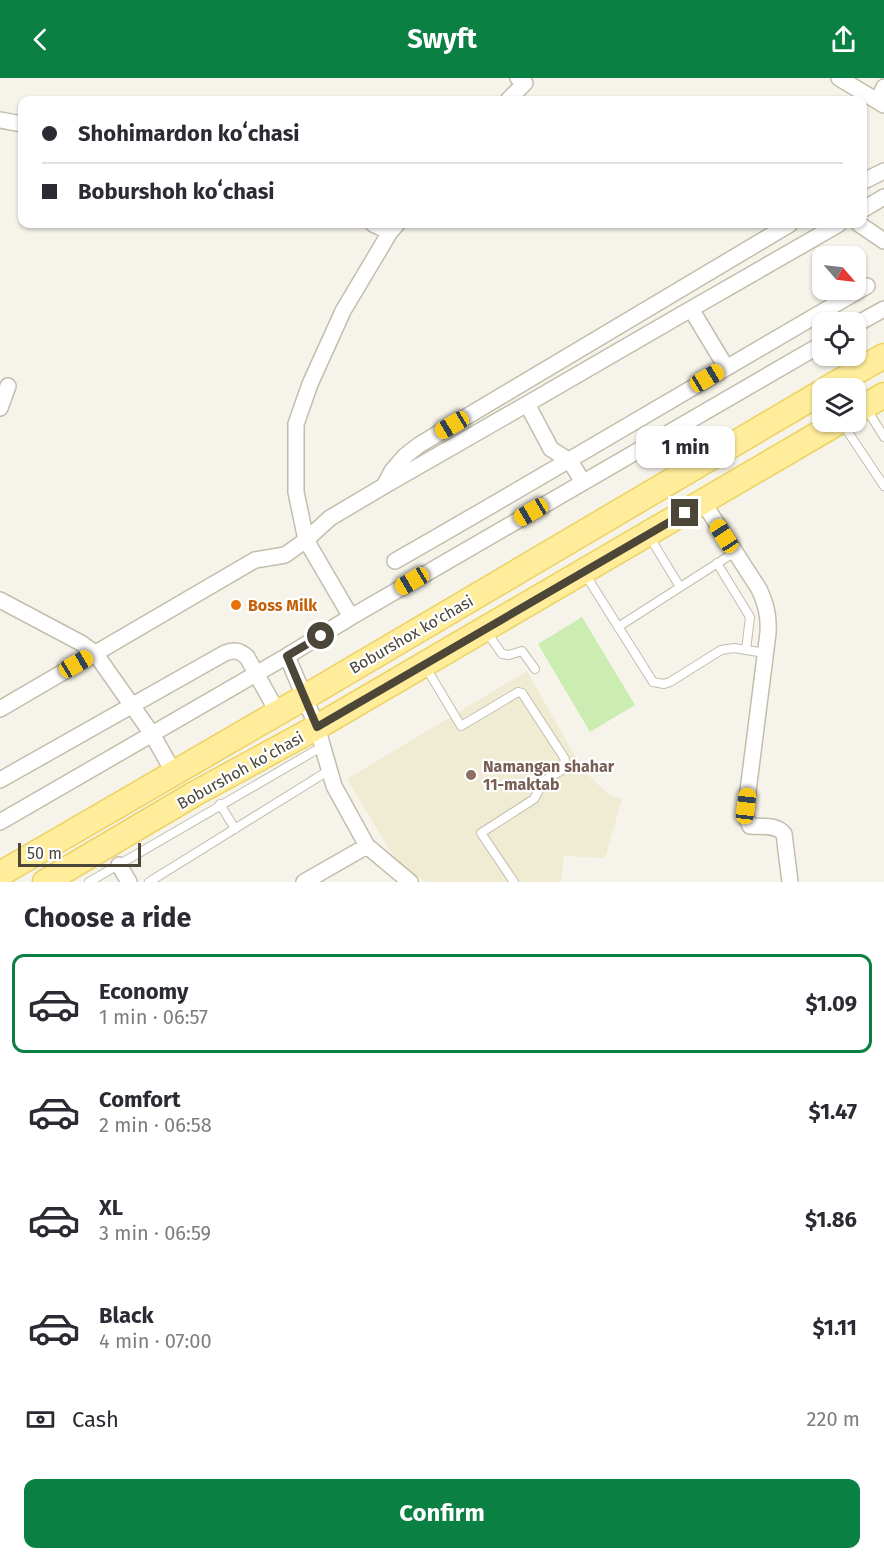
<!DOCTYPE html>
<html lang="en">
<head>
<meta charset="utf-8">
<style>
  body { margin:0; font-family:"Fira Sans",sans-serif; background:#f2f2f3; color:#2b2b33; height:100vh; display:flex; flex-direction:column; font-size:22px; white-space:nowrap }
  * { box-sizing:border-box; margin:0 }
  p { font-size:20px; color:#7c7c81 }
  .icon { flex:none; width:33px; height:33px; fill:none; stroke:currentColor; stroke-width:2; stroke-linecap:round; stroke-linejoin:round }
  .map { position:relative; height:804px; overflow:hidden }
  .details { display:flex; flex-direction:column; background:#fff; flex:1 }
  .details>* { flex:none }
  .hud { position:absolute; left:18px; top:18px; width:849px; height:132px; border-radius:12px; box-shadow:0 2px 4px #0004; display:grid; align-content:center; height:132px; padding:0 24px; background:#fff }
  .needle { width:39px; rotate:118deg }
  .fabs { position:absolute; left:812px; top:168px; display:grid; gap:12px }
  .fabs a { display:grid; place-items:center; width:54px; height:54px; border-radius:12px; background:#fff; box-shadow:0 2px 4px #0004; font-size:30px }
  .scale { position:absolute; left:18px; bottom:15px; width:123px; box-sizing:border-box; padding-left:6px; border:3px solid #4b4637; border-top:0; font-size:16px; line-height:21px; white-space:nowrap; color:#4b4637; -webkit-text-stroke:4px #fff; paint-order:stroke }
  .end { position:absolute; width:27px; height:27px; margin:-14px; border:8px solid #4b4637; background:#fff; box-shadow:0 0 0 3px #fff }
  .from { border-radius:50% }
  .bubble { position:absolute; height:42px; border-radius:12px; background:#fff; box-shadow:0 2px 4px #0004; font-size:20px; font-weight:700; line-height:42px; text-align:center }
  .car { position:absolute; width:18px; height:36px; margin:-18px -9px; border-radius:8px; box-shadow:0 0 4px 2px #0007; background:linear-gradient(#f5c518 24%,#345 0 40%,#f5c518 0 76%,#345 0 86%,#f5c518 0) }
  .hud b { display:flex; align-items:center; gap:21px; height:57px; font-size:22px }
  .hud b+b { border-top:2px solid #e1e1e2 }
  .hud i { width:15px; height:15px; background:#2b2b33 }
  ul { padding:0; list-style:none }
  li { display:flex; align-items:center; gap:18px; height:99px; margin:0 12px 9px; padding:0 12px; border:3px solid transparent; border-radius:12px }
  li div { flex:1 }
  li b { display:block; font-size:22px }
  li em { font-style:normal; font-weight:700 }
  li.active { border-color:#0b8043 }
  li>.icon { width:54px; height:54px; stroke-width:1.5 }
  h2 { padding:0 24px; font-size:27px; line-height:72px }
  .pay { display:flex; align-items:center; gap:15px; height:66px; padding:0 24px; font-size:22px }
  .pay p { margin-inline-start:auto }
  .cta { display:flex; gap:12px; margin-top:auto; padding:12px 24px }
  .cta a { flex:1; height:69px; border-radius:12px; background:#0b8043; color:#fff; font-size:24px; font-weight:700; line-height:69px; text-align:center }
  header { display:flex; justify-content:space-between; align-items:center; height:78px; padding:0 24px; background:#0b8043; color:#fff; font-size:27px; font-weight:700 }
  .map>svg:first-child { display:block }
  .education { fill:#f0ebd3 }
  .green { fill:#cbedb1 }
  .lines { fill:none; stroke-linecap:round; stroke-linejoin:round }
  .lane-casing { stroke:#c3bdac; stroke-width:10 }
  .street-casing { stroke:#c3bdac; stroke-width:18 }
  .primary-casing { stroke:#edd261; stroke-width:27 }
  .lane { stroke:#fff; stroke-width:8 }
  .street { stroke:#fff; stroke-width:15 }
  .primary { stroke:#ffed9b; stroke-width:24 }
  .route { stroke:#4b4637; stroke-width:8 }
  .food-dot { fill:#e8710a; stroke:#fff; stroke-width:2 }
  .education-dot { fill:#8d6e63; stroke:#fff; stroke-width:2 }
  .labels { text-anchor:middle; stroke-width:4.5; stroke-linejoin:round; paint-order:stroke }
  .food-label { font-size:16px; font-weight:bold; fill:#c56008; stroke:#fff; text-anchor:start }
  .street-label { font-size:16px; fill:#4b4637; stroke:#fff }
  .education-label { font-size:16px; font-weight:bold; fill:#785e54; stroke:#fff; text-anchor:start }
</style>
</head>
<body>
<header><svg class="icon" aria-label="back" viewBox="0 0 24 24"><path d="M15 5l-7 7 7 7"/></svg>Swyft<svg class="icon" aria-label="share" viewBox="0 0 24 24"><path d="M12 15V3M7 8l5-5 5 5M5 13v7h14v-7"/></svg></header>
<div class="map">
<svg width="884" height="804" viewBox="0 0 884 804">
  <rect width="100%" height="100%" fill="#f6f4ea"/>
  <path class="education" d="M527 593 583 692 608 716 622 721 605 780 564 778 561 804H426L398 786 347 701Z"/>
  <path class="green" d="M582 539 635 627 590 654 538 566Z"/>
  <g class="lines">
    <g class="lane-casing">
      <path id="lane" d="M866 330 884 359
        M842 345 884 408
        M649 458 680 509
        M717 485 750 539 746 572
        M585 496 653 604 664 606 670 604 721 572 734 570 765 575
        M618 549 735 474
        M486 553 502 576 509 577 522 573 535 591
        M425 588 461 648 518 614 522 615 565 681 562 692 544 703 534 721 481 755 514 804
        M220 726 235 751
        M89 804 323 668
        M149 804 328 693"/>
    </g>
    <g class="street-casing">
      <path id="street" d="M839 0 884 27
        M508 22 525 5 518 0
        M878 23 884 9
        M0 42 22 46
        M862 104 884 93
        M862 132 884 119
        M373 146 390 154
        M397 146 390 154 343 233 310 306 296 346V414L306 462 351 539 287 578 317 649 334 708 367 768 410 804
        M859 146 884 163
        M691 231 839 146
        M855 247 884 231
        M0 330 8 308
        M583 404 570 383 551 371 527 326 691 231 726 289
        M384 408 527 326
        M703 424 759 511C766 526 769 538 768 555L745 737 750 748C761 749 777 746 784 756L790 804
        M395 483C553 393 709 299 867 208
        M0 522 81 565 95 575 152 656 174 695
        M351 539 822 266
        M0 631 255 482 285 477 306 462 330 440 384 408 392 393 405 378 419 367 790 146
        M0 702 225 575C234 572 239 572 247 579L278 635
        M0 744 287 578
        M119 787 129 804
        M304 804 367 768"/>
    </g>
    <g class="primary-casing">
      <path id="primary" d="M828 310 884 278
        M855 334 884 317
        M0 796 305 619 822 314
        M45 804 196 715 317 649 839 344"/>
    </g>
    <use href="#lane" class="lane"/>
    <use href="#street" class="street"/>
    <use href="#primary" class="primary"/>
  </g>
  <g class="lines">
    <path class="route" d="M321 558 287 578 317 649 685 435"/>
  </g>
  <circle class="food-dot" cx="236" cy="527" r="6"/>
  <circle class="education-dot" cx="471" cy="697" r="6"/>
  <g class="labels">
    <g class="food-label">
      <text x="248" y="533">Boss Milk</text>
    </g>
    <g class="street-label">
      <text transform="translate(411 556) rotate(-30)" y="6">Boburshox ko'chasi</text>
      <text transform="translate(240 692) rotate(-29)" y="6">Boburshoh koʻchasi</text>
    </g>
    <g class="education-label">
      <text x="483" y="694">Namangan shahar<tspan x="483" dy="18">11-maktab</tspan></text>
    </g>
  </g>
</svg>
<div class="fabs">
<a><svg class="needle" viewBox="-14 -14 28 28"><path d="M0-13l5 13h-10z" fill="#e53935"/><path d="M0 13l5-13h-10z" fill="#7c7c81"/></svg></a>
<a><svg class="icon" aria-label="locate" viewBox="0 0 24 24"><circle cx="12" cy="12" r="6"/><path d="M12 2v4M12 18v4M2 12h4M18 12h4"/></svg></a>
<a><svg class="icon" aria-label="layers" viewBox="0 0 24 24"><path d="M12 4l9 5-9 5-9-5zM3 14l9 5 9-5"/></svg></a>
</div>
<div class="scale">50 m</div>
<i class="end from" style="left:321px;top:558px"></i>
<i class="end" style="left:685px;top:435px"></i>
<div class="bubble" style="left:636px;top:348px;width:99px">1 min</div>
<i class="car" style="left:707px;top:300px;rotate:59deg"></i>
<i class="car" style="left:452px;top:347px;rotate:239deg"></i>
<i class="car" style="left:531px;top:434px;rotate:240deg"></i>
<i class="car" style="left:724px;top:458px;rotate:327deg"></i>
<i class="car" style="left:412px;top:503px;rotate:240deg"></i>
<i class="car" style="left:76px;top:586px;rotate:60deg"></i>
<i class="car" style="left:746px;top:728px;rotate:7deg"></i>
<div class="hud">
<b><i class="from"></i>Shohimardon koʻchasi</b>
<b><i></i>Boburshoh koʻchasi</b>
</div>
</div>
<section class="details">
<h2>Choose a ride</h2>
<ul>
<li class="active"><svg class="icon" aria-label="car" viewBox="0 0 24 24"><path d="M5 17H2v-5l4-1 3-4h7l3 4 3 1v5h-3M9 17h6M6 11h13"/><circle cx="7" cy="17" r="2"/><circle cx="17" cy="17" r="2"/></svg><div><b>Economy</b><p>1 min · 06:57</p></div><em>$1.09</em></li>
<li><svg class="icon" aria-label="car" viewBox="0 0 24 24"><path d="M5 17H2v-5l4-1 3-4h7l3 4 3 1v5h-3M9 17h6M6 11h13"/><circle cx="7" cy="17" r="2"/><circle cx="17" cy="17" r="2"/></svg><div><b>Comfort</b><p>2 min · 06:58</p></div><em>$1.47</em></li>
<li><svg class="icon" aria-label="car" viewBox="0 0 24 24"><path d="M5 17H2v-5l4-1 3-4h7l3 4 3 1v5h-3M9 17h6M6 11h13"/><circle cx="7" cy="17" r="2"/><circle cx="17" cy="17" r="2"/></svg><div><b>XL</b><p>3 min · 06:59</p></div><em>$1.86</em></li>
<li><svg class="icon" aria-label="car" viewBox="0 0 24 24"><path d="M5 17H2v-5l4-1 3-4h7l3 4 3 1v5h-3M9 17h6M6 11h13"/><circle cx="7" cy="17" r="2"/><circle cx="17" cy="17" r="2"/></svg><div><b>Black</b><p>4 min · 07:00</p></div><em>$1.11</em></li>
</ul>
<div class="pay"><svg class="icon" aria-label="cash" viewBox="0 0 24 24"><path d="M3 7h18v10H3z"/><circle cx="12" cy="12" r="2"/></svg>Cash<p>220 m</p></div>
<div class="cta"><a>Confirm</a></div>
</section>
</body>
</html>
